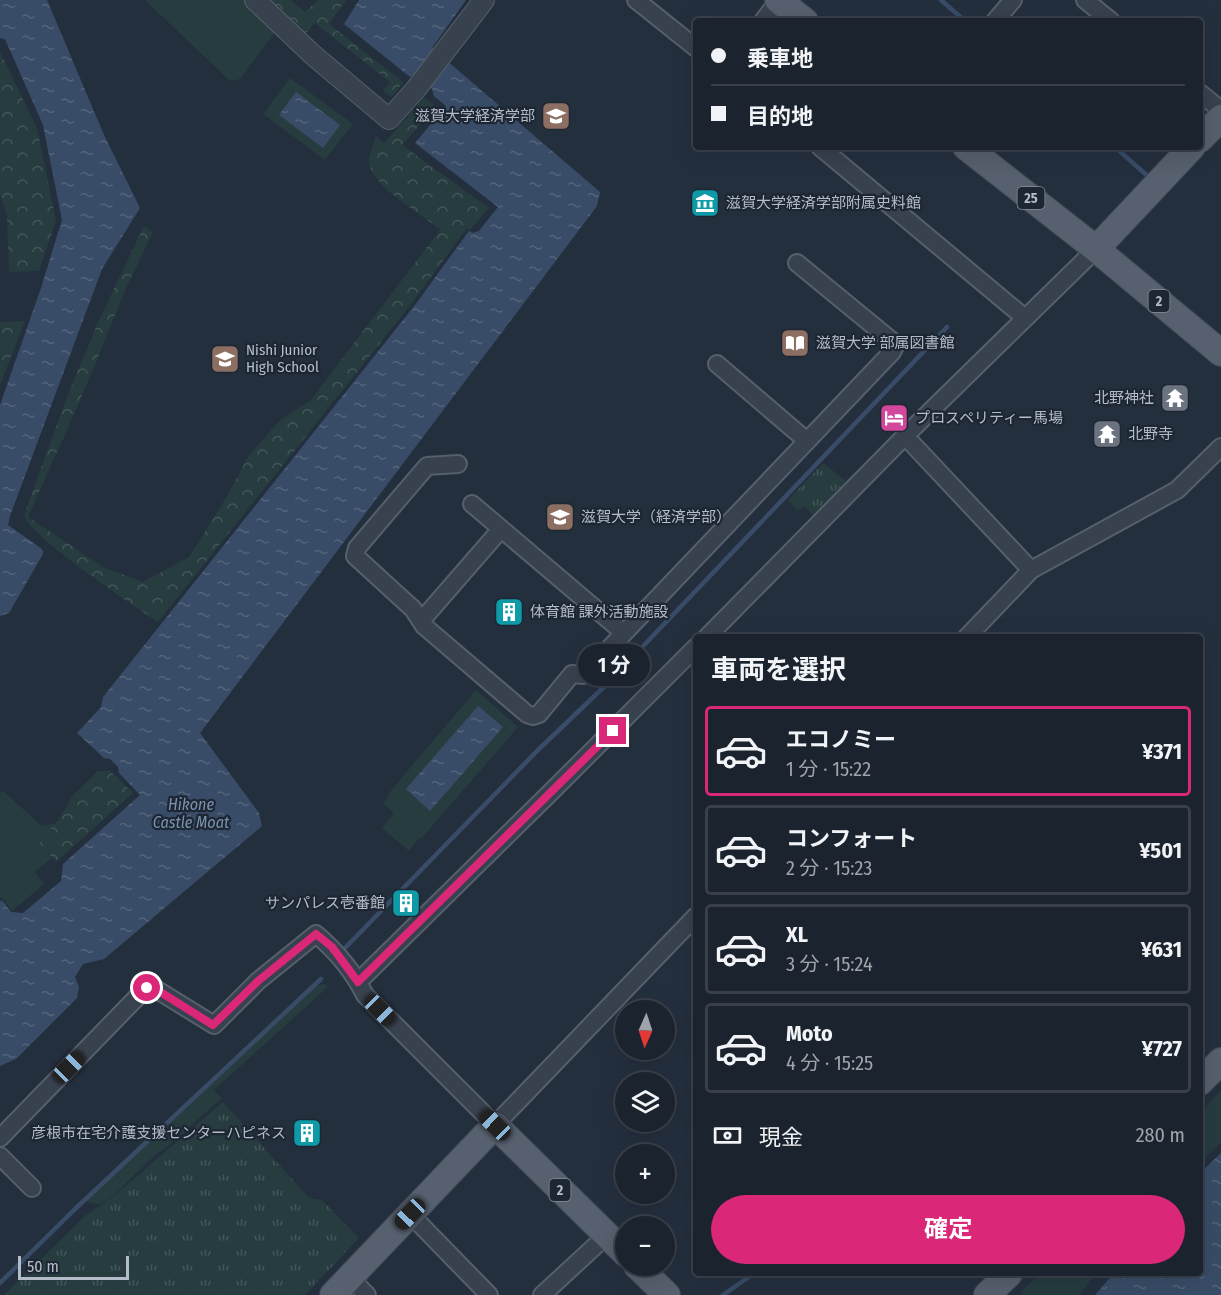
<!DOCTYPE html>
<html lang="ja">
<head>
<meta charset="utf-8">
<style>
  body { margin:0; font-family:"Fira Sans Condensed","Noto Sans JP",sans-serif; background:#242b36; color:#f1f3f6; height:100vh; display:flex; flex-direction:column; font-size:22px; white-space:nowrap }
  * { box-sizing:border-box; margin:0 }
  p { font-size:20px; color:#a0a4aa }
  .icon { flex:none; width:33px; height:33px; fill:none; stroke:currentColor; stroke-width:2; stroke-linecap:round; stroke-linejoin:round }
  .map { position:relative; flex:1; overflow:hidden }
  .side { position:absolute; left:693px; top:634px; width:510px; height:642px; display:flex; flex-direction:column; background:#1b232e; border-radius:6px; box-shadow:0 6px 24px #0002,0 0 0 2px #39404a }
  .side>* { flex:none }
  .top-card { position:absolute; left:693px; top:18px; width:510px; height:132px; border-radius:6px; box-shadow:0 6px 24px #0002,0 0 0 2px #39404a; display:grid; align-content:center; height:132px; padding:0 18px; background:#1b232e }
  .needle { width:39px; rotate:183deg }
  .controls { position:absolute; left:615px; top:1000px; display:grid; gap:12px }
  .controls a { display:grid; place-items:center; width:60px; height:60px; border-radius:50%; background:#1b232e; box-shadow:0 6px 24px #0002,0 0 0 2px #39404a; font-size:30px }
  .scale { position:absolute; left:18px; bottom:15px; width:111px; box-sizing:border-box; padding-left:6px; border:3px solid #b4bcc9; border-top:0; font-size:16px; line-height:21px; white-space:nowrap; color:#b4bcc9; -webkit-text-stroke:4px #1d2633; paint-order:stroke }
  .end { position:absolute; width:27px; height:27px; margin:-14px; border:8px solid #db2777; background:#fff; box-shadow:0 0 0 3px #fff }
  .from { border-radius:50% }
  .bubble { position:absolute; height:42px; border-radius:21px; background:#1b232e; box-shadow:0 6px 24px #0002,0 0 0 2px #39404a; font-size:20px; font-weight:700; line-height:42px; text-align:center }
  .car { position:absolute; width:18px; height:36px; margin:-18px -9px; border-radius:8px; box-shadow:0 0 4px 2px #0007; background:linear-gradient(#222 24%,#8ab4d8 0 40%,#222 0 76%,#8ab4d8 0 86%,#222 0) }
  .top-card b { display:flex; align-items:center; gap:21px; height:57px; font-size:22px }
  .top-card b+b { border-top:2px solid #39404a }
  .top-card i { width:15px; height:15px; background:#f1f3f6 }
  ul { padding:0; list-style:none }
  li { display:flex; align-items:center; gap:18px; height:90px; margin:0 12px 9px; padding:0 6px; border:3px solid #39404a; border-radius:6px }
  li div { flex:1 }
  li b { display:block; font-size:22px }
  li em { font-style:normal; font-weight:700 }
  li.current { border-color:#db2777 }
  li>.icon { width:54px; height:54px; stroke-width:1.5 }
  h2 { padding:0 18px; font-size:27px; line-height:72px }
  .pay { display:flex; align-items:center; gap:15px; height:66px; padding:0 18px; font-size:22px }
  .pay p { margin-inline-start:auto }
  .primary-button { display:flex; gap:12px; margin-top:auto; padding:12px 18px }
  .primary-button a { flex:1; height:69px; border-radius:36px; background:#db2777; color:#fff; font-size:24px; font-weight:700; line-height:69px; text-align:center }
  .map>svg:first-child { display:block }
  .green { fill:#263c3f }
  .forest { fill:url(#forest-crowns) }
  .park { fill:url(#park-tufts) }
  .water { fill:url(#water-ripples) }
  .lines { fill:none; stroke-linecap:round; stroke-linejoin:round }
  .stream { stroke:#394c67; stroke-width:4.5 }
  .minor-casing { stroke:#565f6c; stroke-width:20 }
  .tertiary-casing { stroke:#565f6c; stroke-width:22 }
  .primary-casing { stroke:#414a57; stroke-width:28 }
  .minor { stroke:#38414e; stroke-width:16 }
  .tertiary { stroke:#38414e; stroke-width:20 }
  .primary { stroke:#56606e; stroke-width:26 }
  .route { stroke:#db2777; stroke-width:8 }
  .labels { text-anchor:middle; stroke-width:4.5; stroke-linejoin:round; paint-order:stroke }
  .shield { fill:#1d2633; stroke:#878f9c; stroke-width:1.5 }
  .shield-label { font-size:14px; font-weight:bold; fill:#b4bcc9 }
  .poi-label { font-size:15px; fill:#b4bcc9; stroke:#1d2633; text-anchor:start }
  .water-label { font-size:16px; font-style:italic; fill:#7c92b1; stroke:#1d2633 }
</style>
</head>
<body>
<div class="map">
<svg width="1221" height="1295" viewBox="0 0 1221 1295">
  <defs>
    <pattern id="forest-crowns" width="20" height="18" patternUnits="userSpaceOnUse" patternTransform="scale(1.5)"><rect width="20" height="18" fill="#263c3f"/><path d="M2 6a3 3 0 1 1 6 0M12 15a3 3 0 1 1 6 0" fill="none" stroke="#435659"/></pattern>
    <pattern id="park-tufts" width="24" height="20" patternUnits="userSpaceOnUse" patternTransform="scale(1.5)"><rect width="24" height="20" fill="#263c3f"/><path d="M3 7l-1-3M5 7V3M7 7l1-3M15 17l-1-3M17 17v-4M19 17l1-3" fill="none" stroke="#435659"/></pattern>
    <pattern id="water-ripples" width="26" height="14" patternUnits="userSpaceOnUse" patternTransform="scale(1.5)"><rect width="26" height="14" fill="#394c67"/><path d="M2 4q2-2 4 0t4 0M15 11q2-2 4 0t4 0" fill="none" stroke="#53647b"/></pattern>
  </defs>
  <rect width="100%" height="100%" fill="#242f3e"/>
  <path class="green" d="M145 0H244L274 29 273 35 240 79 230 81Z
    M290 78 353 124 325 160 263 114Z
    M476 690 518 727 421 839 419 838 409 851 382 828 394 813 383 803 389 796 388 794Z
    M3 791 42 826 56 823 39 843 52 858 35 872 44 884 12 911 2 897 0 899V792Z
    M324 984 329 986 215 1089 211 1087 222 1098 174 1141 153 1157 114 1195 101 1204 90 1203 87 1200 318 985Z
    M1221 1091V1142L1200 1163V1112Z
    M1039 1274H1096L1079 1295H1021L1022 1291Z"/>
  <path class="forest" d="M267 0H291L305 12 318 0H346L329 24 403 82 392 97 383 91 390 82 315 23 305 34Z
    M0 52 37 128 56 221 39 271 9 272 7 216 0 194Z
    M424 98 436 106 402 145 489 208 470 230 467 228 412 303 158 622C133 605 31 538 24 515L67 397 99 320 144 226 153 232 127 286 85 389 28 517 105 568 143 582 189 557 226 498 248 457 281 419 310 401 440 230C423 214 367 185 369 159 370 152 374 143 376 136L384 143Z
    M25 321 0 385V322Z
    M98 771H110L133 793 56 862 39 843 59 819 73 795Z"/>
  <path class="park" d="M823 463 846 481 813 515 804 506 798 511 788 500Z
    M223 1102 309 1198 322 1200 359 1238 305 1295H4L85 1216 114 1196Z"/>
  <path class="water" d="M0 0H47L104 135 140 208 102 269 10 516 8 525 42 549 43 554 9 613 0 616V405L41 288 62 220 43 125 5 39 0 38Z
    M359 0H466L432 48 600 192 597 206 200 733 259 813 262 826 104 959 83 964 75 977 79 987 77 998 16 1059 0 1066V902L2 900 11 912 23 913 61 881 63 864 140 795 119 773 118 767 110 759 104 758 77 733 101 707 103 697 415 305 469 231 473 233 479 231 498 207 415 143 446 106 434 96 432 89 413 75 410 77 344 24Z
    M296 92 340 125 323 148 279 115Z
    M478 706 503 727 430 811 406 789Z
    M1221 1153V1295H1095L1113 1274H1200V1173Z"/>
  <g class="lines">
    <path class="stream" d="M941 0 965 21
      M1115 147 1151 179
      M345 948 537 751 607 684 947 327
      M0 1283 75 1209 321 979
      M723 1295 753 1274"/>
    <g class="minor-casing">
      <path id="minor" d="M636 0 696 48
        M1085 0 1111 21
        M763 21 779 0
        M995 21 1013 0
        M1200 93 1221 110
        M820 147 1025 318
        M717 364 807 441
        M905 436 1031 570
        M458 464 427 466 357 548 355 556 413 609 424 626 527 714 533 716 539 714 572 674 584 675 892 352 895 346 892 341 797 263
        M472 504 624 633
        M421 621 501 529
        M706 638 905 436 1096 249
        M966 638 1031 570 1177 490 1221 447
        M358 982 554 789 696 647
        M0 1138 146 988H154L214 1025 258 981 316 934C336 951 353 971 365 995L495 1125 696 916
        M0 1156 32 1188
        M410 1214 489 1295
        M350 1278 367 1295
        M542 1295 606 1236"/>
    </g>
    <g class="tertiary-casing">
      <path id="tertiary" d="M255 0 313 55 389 119 416 89 484 0"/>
    </g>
    <g class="primary-casing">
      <path id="primary" d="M778 0 805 21
        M1200 139 1221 118
        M966 147 1096 249 1221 353
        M1096 249 1192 147
        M1200 1082 1221 1061
        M637 1266 667 1295
        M333 1295 495 1125 626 1254
        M987 1295 1009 1274"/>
    </g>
    <use href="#minor" class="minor"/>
    <use href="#tertiary" class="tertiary"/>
    <use href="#primary" class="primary"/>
  </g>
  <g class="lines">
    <path class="route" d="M147 988H154L213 1025 258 981 316 934 332 947 358 982 613 731"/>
  </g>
  <defs>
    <g id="university-square" transform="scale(1.5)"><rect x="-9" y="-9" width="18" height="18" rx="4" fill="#8d6e63" stroke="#1d2633"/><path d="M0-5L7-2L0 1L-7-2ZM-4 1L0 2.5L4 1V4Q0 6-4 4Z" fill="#fff"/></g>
    <g id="museum-square" transform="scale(1.5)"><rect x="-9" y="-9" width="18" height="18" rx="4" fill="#0f9aa8" stroke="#1d2633"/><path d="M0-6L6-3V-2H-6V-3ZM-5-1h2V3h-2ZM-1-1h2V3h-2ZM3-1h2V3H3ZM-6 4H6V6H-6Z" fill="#fff"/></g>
    <g id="library-square" transform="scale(1.5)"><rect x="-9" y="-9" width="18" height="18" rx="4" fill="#8d6e63" stroke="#1d2633"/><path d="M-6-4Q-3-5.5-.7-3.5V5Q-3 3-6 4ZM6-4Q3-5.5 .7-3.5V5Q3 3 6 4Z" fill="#fff"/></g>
    <g id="school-square" transform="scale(1.5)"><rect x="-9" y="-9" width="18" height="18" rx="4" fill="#8d6e63" stroke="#1d2633"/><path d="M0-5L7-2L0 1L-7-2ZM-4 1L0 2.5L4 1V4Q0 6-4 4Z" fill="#fff"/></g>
    <g id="temple-square" transform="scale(1.5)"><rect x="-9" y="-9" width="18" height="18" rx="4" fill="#6b7280" stroke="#1d2633"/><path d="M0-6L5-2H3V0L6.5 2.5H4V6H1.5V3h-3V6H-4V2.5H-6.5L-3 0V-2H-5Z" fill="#fff"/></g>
    <g id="hotel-square" transform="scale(1.5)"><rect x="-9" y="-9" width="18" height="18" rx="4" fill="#d1479c" stroke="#1d2633"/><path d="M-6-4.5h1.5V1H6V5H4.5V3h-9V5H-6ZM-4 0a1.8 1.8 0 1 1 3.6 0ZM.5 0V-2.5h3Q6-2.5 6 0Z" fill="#fff"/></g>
    <g id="building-square" transform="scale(1.5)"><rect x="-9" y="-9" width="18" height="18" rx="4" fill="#0f9aa8" stroke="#1d2633"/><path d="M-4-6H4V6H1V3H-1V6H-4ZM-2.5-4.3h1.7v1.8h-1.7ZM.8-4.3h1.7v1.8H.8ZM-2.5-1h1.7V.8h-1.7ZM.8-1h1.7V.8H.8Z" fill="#fff"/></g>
  </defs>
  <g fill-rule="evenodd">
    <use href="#university-square" x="556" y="116"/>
    <use href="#museum-square" x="705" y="203"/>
    <use href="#library-square" x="795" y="343"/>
    <use href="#school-square" x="225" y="359"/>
    <use href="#temple-square" x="1175" y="398"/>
    <use href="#hotel-square" x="894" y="418"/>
    <use href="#temple-square" x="1107" y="434"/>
    <use href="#university-square" x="560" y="517"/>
    <use href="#building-square" x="509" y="612"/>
    <use href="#building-square" x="406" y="903"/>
    <use href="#building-square" x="307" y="1133"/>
  </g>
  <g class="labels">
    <g class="shield">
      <rect x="1017.5" y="187" width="27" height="22" rx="4.5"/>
      <rect x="1148.5" y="290" width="21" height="22" rx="4.5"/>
      <rect x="549.5" y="1179" width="21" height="22" rx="4.5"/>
    </g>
    <g class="shield-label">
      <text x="1031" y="203">25</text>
      <text x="1159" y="306">2</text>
      <text x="560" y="1195">2</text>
    </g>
    <g class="poi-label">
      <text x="535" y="121" text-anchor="end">滋賀大学経済学部</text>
      <text x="726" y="208">滋賀大学経済学部附属史料館</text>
      <text x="816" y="348">滋賀大学 部属図書館</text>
      <text x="246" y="355">Nishi Junior<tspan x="246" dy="17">High School</tspan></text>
      <text x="1154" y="403" text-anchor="end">北野神社</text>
      <text x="915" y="423">プロスペリティー馬場</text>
      <text x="1128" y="439">北野寺</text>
      <text x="581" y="522">滋賀大学（経済学部）</text>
      <text x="530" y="617">体育館 課外活動施設</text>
      <text x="385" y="908" text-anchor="end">サンパレス壱番館</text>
      <text x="286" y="1138" text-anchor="end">彦根市在宅介護支援センターハピネス</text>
    </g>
    <g class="water-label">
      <text x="191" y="810">Hikone<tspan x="191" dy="18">Castle Moat</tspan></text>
    </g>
  </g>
</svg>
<div class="controls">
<a><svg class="needle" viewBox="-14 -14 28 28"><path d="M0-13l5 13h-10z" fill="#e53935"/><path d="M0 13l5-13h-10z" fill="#a0a4aa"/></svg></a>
<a><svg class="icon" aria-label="layers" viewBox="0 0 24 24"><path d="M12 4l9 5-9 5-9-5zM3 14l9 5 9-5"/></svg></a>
<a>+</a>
<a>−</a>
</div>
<div class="scale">50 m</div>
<i class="end from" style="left:147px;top:988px"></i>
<i class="end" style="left:613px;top:731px"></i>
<div class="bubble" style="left:578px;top:644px;width:72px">1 分</div>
<i class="car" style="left:380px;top:1010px;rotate:135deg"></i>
<i class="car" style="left:69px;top:1067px;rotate:45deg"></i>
<i class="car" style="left:495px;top:1125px;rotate:314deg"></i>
<i class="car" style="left:410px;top:1214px;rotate:224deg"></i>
<div class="top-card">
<b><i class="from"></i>乗車地</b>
<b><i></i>目的地</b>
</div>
<section class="side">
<h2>車両を選択</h2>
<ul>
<li class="current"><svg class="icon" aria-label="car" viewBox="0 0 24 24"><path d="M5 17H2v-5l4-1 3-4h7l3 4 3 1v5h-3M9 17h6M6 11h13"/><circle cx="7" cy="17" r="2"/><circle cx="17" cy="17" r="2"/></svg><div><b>エコノミー</b><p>1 分 · 15:22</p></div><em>¥371</em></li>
<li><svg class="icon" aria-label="car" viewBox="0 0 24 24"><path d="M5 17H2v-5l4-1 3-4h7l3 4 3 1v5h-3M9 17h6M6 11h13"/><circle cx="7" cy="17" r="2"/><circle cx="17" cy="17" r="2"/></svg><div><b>コンフォート</b><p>2 分 · 15:23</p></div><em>¥501</em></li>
<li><svg class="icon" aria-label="car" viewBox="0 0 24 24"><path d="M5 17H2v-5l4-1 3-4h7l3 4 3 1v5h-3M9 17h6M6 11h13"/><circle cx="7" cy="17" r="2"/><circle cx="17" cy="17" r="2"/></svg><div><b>XL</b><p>3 分 · 15:24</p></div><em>¥631</em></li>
<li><svg class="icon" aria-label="car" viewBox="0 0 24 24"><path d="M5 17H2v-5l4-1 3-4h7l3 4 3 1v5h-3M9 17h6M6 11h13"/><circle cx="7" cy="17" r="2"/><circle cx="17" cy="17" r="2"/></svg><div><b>Moto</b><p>4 分 · 15:25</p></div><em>¥727</em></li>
</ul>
<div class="pay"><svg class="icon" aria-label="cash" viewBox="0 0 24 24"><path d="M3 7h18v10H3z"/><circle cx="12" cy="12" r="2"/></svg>現金<p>280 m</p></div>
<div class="primary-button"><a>確定</a></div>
</section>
</div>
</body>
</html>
